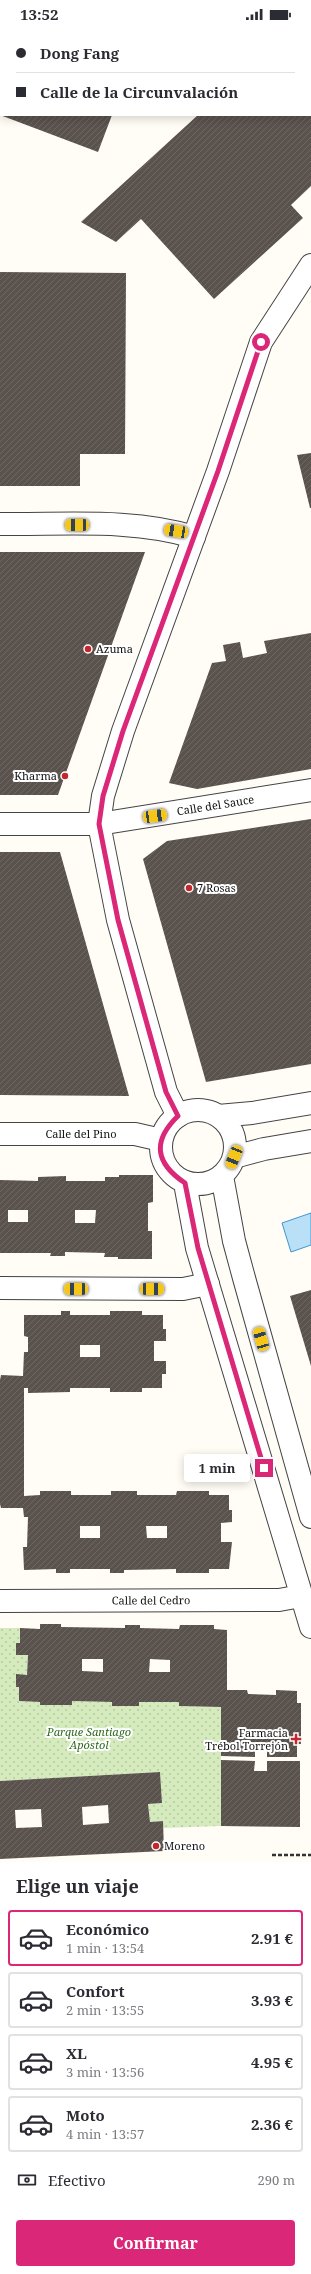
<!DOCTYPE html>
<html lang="es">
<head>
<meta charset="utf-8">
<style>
  body { margin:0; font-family:"Noto Serif",serif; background:#f2f2f3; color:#2b2b33; height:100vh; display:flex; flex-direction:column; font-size:15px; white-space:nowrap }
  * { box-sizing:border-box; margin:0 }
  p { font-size:13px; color:#7c7c81 }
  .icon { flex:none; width:22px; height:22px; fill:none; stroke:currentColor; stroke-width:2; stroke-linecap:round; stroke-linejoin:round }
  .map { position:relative; height:1834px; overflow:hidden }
  .drawer { display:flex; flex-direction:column; background:#fff; flex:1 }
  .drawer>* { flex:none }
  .hud { position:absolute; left:0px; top:0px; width:311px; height:88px; box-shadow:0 2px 10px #0003; display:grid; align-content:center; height:88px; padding:0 16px; background:#fff }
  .end { position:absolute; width:18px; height:18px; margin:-9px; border:5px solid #db2777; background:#fff; box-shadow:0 0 0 2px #fff }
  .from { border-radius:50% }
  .bubble { position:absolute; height:28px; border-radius:4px; background:#fff; box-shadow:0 2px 10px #0003; font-size:13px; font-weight:700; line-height:28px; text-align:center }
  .car { position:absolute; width:12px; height:24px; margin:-12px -6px; border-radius:5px; box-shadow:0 0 3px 1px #0007; background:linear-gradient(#f5c518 24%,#345 0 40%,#f5c518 0 76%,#345 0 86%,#f5c518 0) }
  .hud b { display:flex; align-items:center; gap:14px; height:38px; font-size:15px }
  .hud b+b { border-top:1px solid #e1e1e2 }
  .hud i { width:10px; height:10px; background:#2b2b33 }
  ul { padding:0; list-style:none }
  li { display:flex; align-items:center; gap:12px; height:56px; margin:0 8px 6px; padding:0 8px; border:2px solid #e1e1e2; border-radius:4px }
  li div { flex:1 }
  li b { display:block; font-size:15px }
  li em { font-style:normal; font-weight:700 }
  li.current { border-color:#db2777 }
  li>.icon { width:36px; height:36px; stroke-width:1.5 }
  h2 { padding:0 16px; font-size:18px; line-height:48px }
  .pay { display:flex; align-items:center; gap:10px; height:44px; padding:0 16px; font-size:15px }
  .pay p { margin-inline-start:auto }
  .cta { display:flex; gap:8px; margin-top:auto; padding:8px 16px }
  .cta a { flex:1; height:46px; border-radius:4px; background:#db2777; color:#fff; font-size:16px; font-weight:700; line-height:46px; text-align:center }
  .status { display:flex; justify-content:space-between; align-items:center; height:28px; padding:0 20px; background:#fff; direction:ltr }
  .status svg { height:11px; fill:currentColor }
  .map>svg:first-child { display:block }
  .park { fill:url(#park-dots) }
  .water { fill:#b9e0f7; stroke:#3f96cf }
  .building { fill:url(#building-hatch); fill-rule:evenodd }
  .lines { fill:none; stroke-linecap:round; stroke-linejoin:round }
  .minor-casing { stroke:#444; stroke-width:24 }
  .tertiary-casing { stroke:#444; stroke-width:24 }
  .path { stroke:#333; stroke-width:2.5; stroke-dasharray:4 2; stroke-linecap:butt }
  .minor { stroke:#fff; stroke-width:22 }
  .tertiary { stroke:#fff; stroke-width:22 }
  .route { stroke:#db2777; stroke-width:5 }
  .poi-dot { fill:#c4262e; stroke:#fff; stroke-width:1.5 }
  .labels { text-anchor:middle; stroke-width:4; stroke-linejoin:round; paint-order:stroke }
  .poi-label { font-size:11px; fill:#111; stroke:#fff; text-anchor:start }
  .street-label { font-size:11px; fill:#111; stroke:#fff }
  .park-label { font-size:11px; font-style:italic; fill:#2f6b1f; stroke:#fff }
</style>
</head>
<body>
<div class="status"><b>13:52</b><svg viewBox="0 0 49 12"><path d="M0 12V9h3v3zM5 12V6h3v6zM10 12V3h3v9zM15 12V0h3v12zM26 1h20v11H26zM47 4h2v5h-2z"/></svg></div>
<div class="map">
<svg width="311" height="1834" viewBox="0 0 311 1834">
  <defs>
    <pattern id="park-dots" width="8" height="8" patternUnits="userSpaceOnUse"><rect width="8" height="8" fill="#d5ebbd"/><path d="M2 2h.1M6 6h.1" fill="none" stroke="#b6c8a1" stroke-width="1.8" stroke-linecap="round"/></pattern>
    <pattern id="building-hatch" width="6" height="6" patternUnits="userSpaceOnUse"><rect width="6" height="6" fill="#5a524d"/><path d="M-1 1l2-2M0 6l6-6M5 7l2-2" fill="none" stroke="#6d6662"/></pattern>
  </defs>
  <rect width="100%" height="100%" fill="#fffdf5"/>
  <path class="park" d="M0 1600H20V1615H16V1627H28L27 1647H16V1659H19V1673L40 1674V1677H72V1673L112 1674V1678L139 1674H179V1678L221 1679V1798L163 1800 162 1793 150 1794 148 1776 162 1775 160 1744 0 1753Z"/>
  <path class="water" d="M311 1185V1217L291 1224 282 1195Z"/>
  <path class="building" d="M0 87H112L98 124Z
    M198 87H311V158L291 177 303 190 214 271 141 191 116 214 81 194Z
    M0 244 126 245 125 426H80V458H0Z
    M311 425V480H310L297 427Z
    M0 524H145L58 767H0Z
    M311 605V741L197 761 169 755 212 635 226 633 223 617 240 614 243 630 267 625 264 613Z
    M311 791V1036L206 1054 143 831 167 813Z
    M0 824H60L129 1068 0 1067Z
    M119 1147H153V1174L148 1175V1203H152V1231H118V1229H104L105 1225 65 1224V1228H50L51 1225H0V1152L38 1153V1149L66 1148V1153H105V1149H119ZM8 1182H28V1194H8ZM75 1182H96L95 1195H75Z
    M311 1262V1338L290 1268Z
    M61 1283H70V1287H110V1283H142V1287H163V1301H166V1313H154V1333H166V1346H162V1360H142V1364H110V1360H70V1364L28 1365V1360H24V1468L40 1467V1463H71V1467H111V1463H137V1467H176L177 1463H209V1467H229V1482H232V1494L221 1495V1514H232L229 1541H209V1545H176V1541L124 1542V1545H110V1541H70V1545H56V1541L24 1542 23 1519H27L28 1489H24L23 1480H1L0 1476V1352L1 1347 23 1348 24 1324H28V1309L24 1308V1287H61ZM80 1317H100V1329H80ZM80 1498H100V1510H80ZM146 1498H167V1510H147Z
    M40 1596H61V1599L125 1600V1597H140V1600L179 1601 180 1597H214V1601L227 1602V1662H247L248 1666 276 1667V1662L297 1663V1675H301V1716H297V1729H267V1718H255V1729L221 1728V1679L179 1678V1674H139V1678H112V1674L72 1673V1677H40V1674L19 1673V1659H16V1646L27 1647 28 1627H16V1615H20V1600L40 1601ZM82 1631H103V1644L82 1643ZM150 1631 170 1632V1644H149Z
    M221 1732 255 1733 254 1743H267V1733H300V1799L221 1798Z
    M160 1744 162 1775 148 1776 150 1794 163 1793 164 1823 0 1831V1753ZM108 1777 109 1795 83 1797 82 1779ZM41 1781 42 1799 16 1800 15 1782Z"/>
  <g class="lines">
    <g class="minor-casing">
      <g id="minor">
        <path d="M0 496C64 497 132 490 194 509"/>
        <path id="s1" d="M0 796H99L311 762"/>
        <path d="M178 1088 166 1064 118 892 99 796 103 768 123 703 218 443 261 314 311 237"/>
        <path id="s2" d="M0 1106H135L161 1112"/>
        <path d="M0 1260 183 1261 208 1256"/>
        <path id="s3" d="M0 1573 279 1572 301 1568"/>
      </g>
    </g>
    <g class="tertiary-casing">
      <path id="tertiary" d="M161 1119a37 37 0 1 1 74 0a37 37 0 1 1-74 0Z
        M218 1088 252 1085 311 1075
        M234 1129 264 1121 311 1113
        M222 1148 234 1213 244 1250 311 1489
        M185 1155 197 1220 311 1599"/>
    </g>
    <path class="path" d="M272 1827H311"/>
    <use href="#minor" class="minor"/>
    <use href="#tertiary" class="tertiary"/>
  </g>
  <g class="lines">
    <path class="route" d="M261 314 218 443 123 703 103 768 99 796 118 892 166 1064 178 1088C152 1113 155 1135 185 1155L198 1220 264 1440"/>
  </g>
  <g class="poi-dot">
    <circle cx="88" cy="621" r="4"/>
    <circle cx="65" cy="748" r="4"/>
    <circle cx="189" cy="860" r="4"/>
    <path d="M294 1705h4v4h4v4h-4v4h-4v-4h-4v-4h4z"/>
    <circle cx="156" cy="1818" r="4"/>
  </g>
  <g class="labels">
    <g class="poi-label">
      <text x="96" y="625">Azuma</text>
      <text x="57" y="752" text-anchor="end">Kharma</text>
      <text x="197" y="864">7 Rosas</text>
      <text x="288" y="1709" text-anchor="end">Farmacia<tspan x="288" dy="13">Trébol Torrejón</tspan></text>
      <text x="164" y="1822">Moreno</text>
    </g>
    <g class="street-label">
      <text dy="4" stroke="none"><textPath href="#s1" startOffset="217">Calle del Sauce</textPath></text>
      <text dy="4" stroke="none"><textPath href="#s2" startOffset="81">Calle del Pino</textPath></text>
      <text dy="4" stroke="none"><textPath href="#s3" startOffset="151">Calle del Cedro</textPath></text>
    </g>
    <g class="park-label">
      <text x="89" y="1708">Parque Santiago<tspan x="89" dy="13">Apóstol</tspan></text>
    </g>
  </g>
</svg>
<i class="end from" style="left:261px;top:314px"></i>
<i class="end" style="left:264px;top:1440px"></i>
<div class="bubble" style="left:184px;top:1426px;width:66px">1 min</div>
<i class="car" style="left:77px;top:497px;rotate:270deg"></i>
<i class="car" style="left:176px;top:503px;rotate:279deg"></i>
<i class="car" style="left:155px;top:788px;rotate:82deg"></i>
<i class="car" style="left:234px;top:1129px;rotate:202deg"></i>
<i class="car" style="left:76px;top:1261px;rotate:270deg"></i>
<i class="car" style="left:152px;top:1261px;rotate:90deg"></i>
<i class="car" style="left:261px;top:1311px;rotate:344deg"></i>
<div class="hud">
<b><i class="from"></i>Dong Fang</b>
<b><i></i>Calle de la Circunvalación</b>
</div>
</div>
<section class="drawer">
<h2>Elige un viaje</h2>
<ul>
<li class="current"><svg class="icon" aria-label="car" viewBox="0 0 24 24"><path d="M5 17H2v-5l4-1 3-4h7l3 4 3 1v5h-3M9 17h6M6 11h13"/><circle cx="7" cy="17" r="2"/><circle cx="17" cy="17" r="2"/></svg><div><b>Económico</b><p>1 min · 13:54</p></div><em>2.91 €</em></li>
<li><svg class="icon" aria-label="car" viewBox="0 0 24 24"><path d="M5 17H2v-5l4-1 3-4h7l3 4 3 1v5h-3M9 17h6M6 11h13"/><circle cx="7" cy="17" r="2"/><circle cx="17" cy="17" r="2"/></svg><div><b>Confort</b><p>2 min · 13:55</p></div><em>3.93 €</em></li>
<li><svg class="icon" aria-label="car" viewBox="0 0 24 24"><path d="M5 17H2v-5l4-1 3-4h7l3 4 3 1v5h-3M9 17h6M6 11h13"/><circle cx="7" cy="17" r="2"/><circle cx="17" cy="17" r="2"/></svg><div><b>XL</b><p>3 min · 13:56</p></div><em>4.95 €</em></li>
<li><svg class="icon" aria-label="car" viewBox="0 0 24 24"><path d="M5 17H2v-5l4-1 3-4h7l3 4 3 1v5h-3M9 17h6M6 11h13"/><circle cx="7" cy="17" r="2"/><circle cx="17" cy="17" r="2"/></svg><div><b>Moto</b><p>4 min · 13:57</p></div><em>2.36 €</em></li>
</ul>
<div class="pay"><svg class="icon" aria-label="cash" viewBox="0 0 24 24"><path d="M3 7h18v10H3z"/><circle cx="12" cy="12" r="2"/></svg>Efectivo<p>290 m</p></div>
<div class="cta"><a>Confirmar</a></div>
</section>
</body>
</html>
